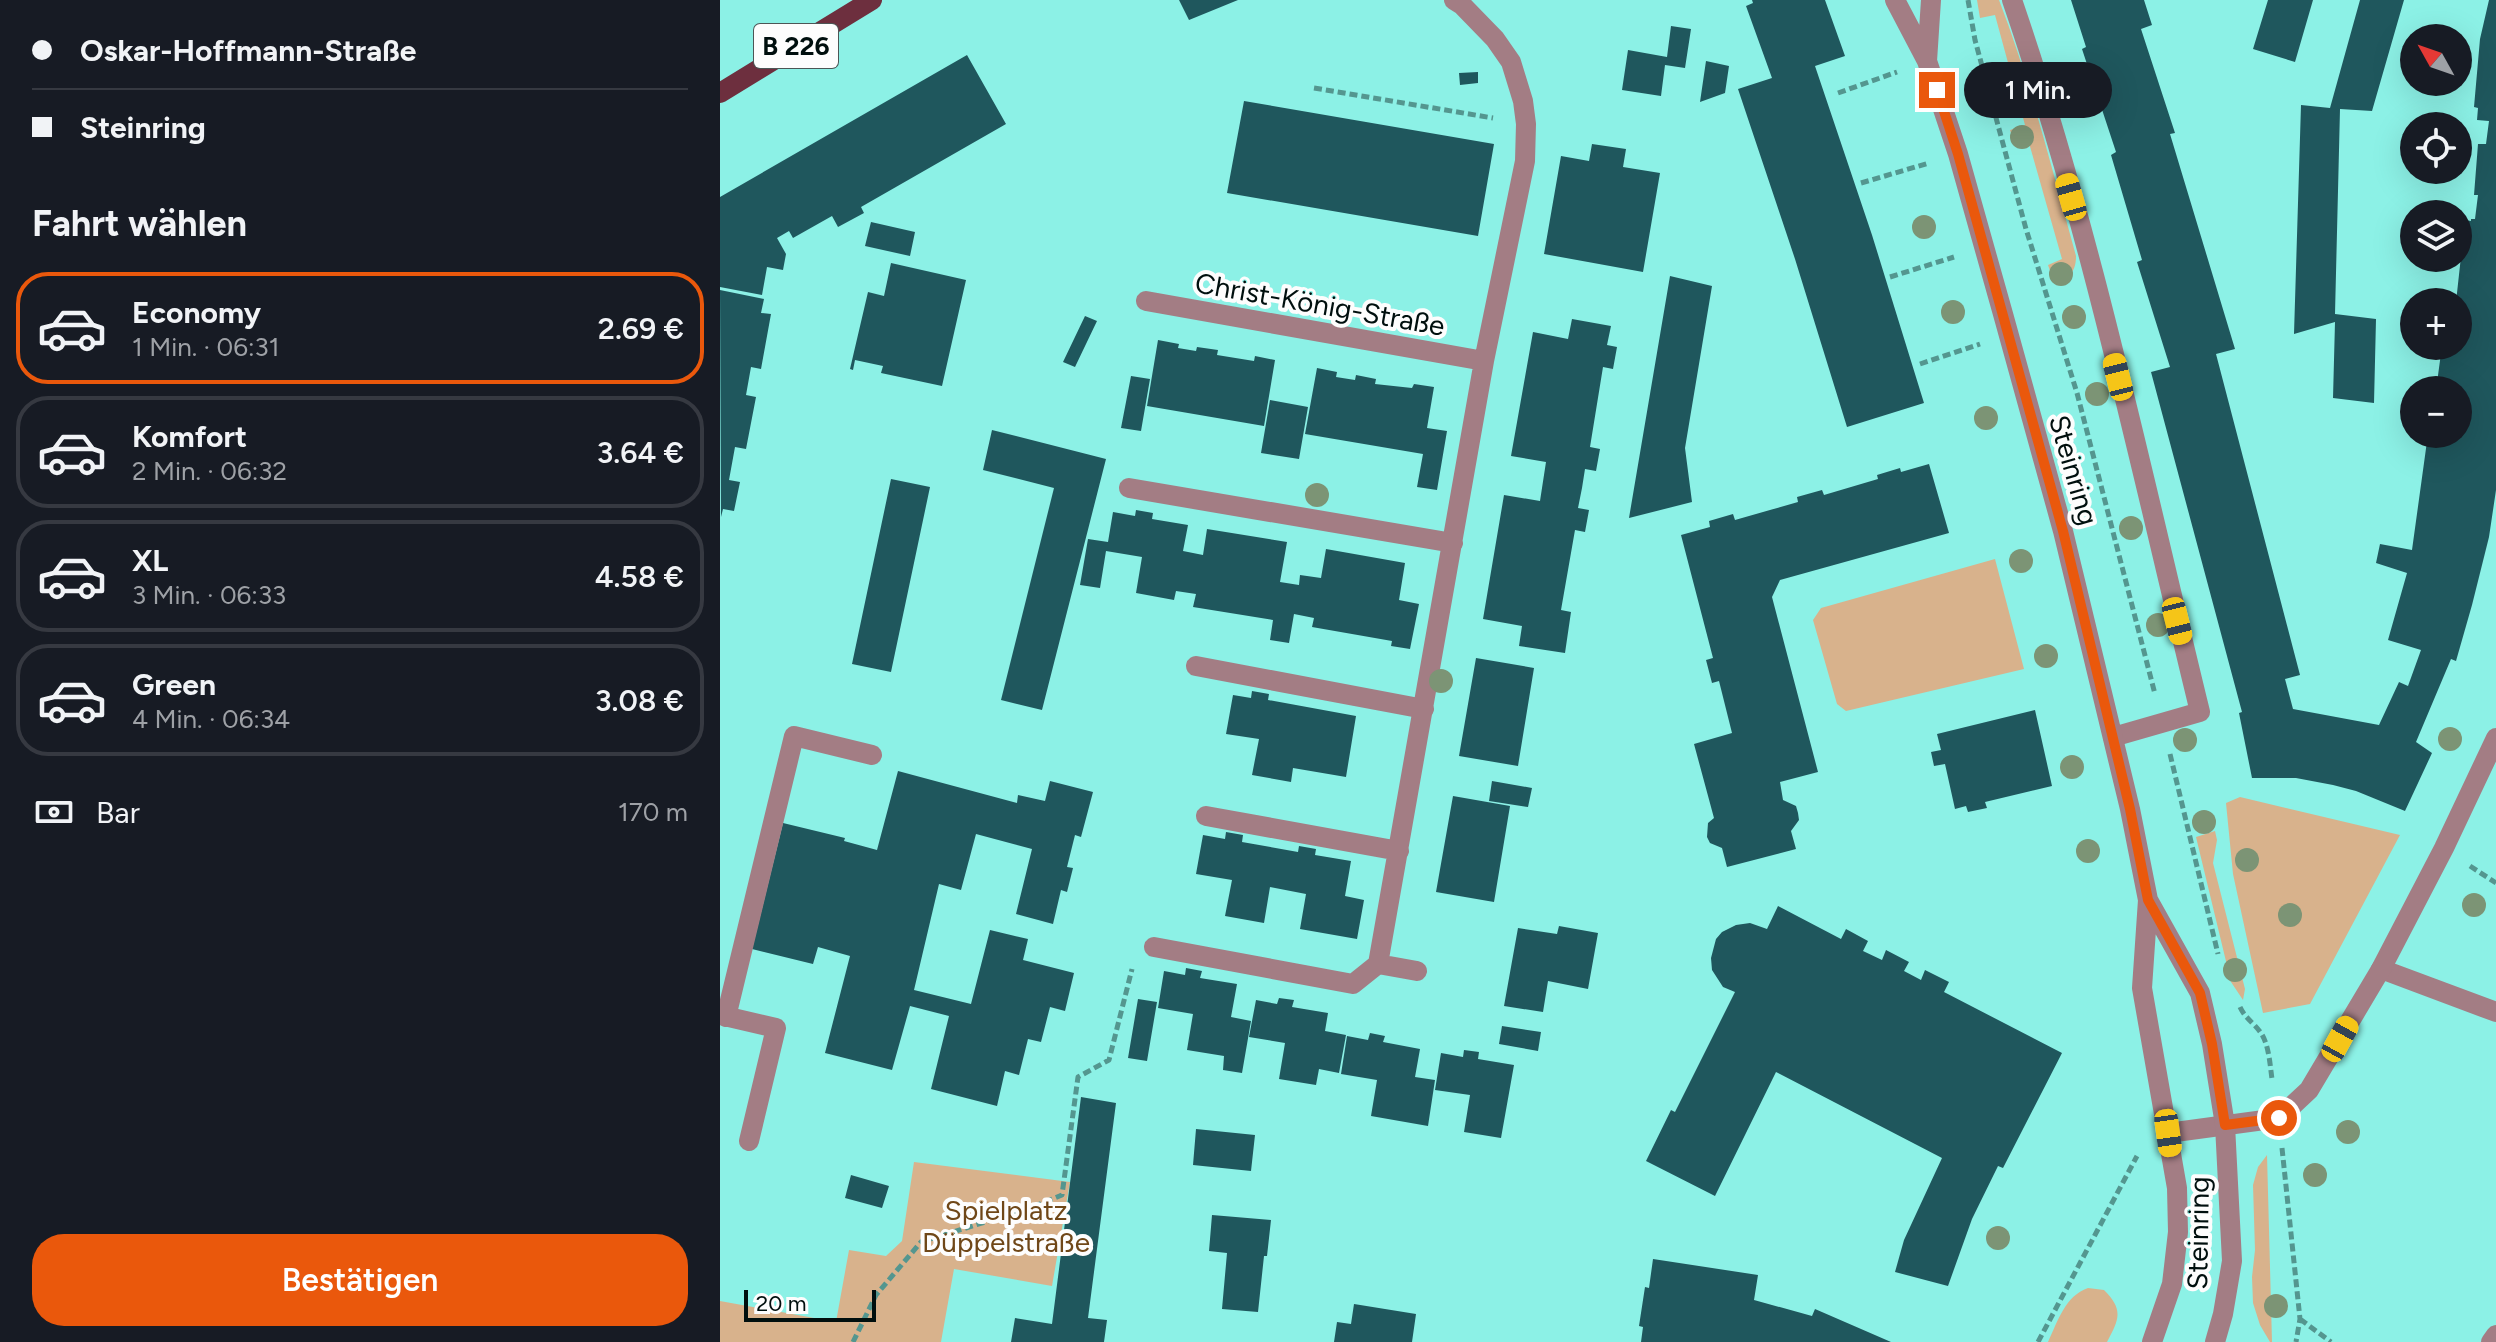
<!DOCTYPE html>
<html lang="de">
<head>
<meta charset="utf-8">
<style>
  body { margin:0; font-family:Figtree,sans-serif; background:#20242c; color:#f1f3f6; height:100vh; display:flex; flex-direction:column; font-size:30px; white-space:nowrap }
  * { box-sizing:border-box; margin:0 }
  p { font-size:26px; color:#9ea1a6 }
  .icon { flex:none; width:44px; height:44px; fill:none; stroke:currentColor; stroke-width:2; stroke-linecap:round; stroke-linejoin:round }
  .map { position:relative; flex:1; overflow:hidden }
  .side { display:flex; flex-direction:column; background:#171b24; width:720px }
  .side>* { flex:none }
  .top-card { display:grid; align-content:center; height:176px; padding:0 32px; background:#171b24 }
  .needle { width:52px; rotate:310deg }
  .buttons { position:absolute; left:1680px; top:24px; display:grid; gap:16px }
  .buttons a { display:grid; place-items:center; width:72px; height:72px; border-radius:50%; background:#171b24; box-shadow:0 8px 32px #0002; font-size:40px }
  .scale { position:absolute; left:24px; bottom:20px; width:132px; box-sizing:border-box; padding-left:8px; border:4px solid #000f0e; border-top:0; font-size:22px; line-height:28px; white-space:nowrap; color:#000f0e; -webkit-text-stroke:6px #fdfdfd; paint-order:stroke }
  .end { position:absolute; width:36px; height:36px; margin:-18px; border:10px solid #ea580c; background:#fff; box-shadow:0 0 0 4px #fff }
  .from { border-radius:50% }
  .bubble { position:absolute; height:56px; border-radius:28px; background:#171b24; box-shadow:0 8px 32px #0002; font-size:26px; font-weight:600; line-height:56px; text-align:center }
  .car { position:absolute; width:24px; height:48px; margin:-24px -12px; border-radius:10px; box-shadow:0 0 6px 2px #0007; background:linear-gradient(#f5c518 24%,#345 0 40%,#f5c518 0 76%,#345 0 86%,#f5c518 0) }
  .top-card b { display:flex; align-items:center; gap:28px; height:76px; font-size:30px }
  .top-card b+b { border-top:2px solid #363941 }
  .top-card i { width:20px; height:20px; background:#f1f3f6 }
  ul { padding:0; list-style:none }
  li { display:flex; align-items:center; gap:24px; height:112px; margin:0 16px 12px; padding:0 16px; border:4px solid #363941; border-radius:32px }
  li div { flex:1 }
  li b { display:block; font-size:30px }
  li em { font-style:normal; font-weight:600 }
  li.selected { border-color:#ea580c }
  li>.icon { width:72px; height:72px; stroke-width:1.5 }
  h2 { padding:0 32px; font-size:36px; line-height:96px }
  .pay { display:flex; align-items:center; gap:20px; height:88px; padding:0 32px; font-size:30px }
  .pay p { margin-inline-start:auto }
  .action { display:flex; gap:16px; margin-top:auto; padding:16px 32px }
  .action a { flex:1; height:92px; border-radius:32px; background:#ea580c; color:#fff; font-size:32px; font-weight:600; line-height:92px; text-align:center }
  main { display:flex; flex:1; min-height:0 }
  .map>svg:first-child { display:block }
  .green { fill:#d8b28c }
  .building { fill:#1f575d }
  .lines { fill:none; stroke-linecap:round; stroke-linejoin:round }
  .path { stroke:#54968f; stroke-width:5; stroke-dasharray:8 4; stroke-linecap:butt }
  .service { stroke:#a37d84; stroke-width:20 }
  .minor { stroke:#a37d84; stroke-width:20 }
  .tertiary { stroke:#a37d84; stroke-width:20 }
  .primary { stroke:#6d2f3e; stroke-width:20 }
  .tree { fill:#7c9475 }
  .route { stroke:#ea580c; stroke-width:10 }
  .labels { text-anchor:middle; stroke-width:8; stroke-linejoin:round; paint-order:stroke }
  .shield { fill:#fdfdfd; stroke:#4c5656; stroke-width:2 }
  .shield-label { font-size:26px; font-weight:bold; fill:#000f0e }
  .street-label { font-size:28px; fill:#000f0e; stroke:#fdfdfd }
  .park-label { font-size:28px; fill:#6f4718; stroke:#fdfdfd }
</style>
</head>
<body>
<main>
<section class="side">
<div class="top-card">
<b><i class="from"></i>Oskar-Hoffmann-Straße</b>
<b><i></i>Steinring</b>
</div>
<h2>Fahrt wählen</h2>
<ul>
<li class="selected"><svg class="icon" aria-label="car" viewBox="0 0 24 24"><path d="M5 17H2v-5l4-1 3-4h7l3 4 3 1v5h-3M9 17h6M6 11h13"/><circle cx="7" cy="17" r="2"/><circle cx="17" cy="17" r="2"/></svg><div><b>Economy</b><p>1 Min. · 06:31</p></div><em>2.69 €</em></li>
<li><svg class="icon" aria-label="car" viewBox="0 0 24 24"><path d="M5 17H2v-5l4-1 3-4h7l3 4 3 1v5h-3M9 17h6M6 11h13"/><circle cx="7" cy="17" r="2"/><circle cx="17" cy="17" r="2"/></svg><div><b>Komfort</b><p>2 Min. · 06:32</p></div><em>3.64 €</em></li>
<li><svg class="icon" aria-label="car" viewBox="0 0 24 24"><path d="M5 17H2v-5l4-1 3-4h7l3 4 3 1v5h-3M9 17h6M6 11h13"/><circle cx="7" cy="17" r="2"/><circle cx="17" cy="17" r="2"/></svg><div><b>XL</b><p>3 Min. · 06:33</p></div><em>4.58 €</em></li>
<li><svg class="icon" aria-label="car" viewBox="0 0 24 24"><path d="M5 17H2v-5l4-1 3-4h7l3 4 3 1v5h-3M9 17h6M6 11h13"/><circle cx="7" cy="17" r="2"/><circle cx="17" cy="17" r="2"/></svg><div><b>Green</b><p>4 Min. · 06:34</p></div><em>3.08 €</em></li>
</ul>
<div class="pay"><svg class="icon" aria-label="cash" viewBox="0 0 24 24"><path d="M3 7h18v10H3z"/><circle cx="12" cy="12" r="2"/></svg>Bar<p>170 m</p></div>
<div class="action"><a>Bestätigen</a></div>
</section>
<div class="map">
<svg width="1776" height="1342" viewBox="0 0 1776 1342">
  <rect width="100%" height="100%" fill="#8cf1e6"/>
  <path class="green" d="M1257 0H1279C1311 83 1332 170 1356 256 1356 273 1349 277 1334 282L1328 265 1342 259 1309 143 1295 147 1290 130 1305 125 1275 15 1260 18Z
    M1275 559 1304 669 1126 711 1117 704 1093 620 1101 608Z
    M1520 797 1680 835 1590 1004 1543 1013 1513 874 1506 803Z
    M1495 831 1497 840 1493 863 1525 989 1523 1000 1511 982 1476 837Z
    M1547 1155 1552 1342H1550L1540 1325 1533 1303 1532 1277 1535 1250 1533 1185 1538 1167Z
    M194 1162 350 1182 332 1286 234 1269 221 1342H0V1301L116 1322 129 1250 166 1256 182 1241Z
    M1368 1288 1384 1290C1404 1310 1399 1319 1387 1342H1328C1338 1321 1345 1296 1368 1288Z"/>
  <path class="building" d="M459 0H518L469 20Z
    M1032 0H1105L1125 56 1095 66 1152 235 1204 403 1127 427 1075 259 1018 89 1052 78 1026 6 1033 3Z
    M1351 0H1424L1432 25 1421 29 1455 133 1450 134 1515 349 1496 354 1580 675 1565 679 1573 709 1659 725 1679 682 1688 686 1701 650 1668 640 1687 573 1656 563 1660 544 1692 550 1708 434H1738V390H1716L1722 346H1738L1736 302 1745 220 1751 221V219H1755L1758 195H1754L1758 144H1766L1769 121 1757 120 1758 108 1754 107 1760 39 1769 0H1776V490L1769 537 1752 605 1736 661 1731 659 1696 742 1712 753 1685 811 1636 791 1613 785 1576 778H1532L1519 713 1522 712 1431 372 1450 367 1417 262 1422 260 1391 155 1396 152 1362 49 1366 47Z
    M1548 0H1593L1575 62 1533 49Z
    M1640 0H1684L1652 111 1620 109 1615 314 1656 319 1654 403 1613 398 1615 322 1574 334 1581 105 1610 108Z
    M951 26 971 29 965 68 945 65 941 96 902 90 908 50 947 57Z
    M247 55 286 124 141 207 144 213 118 227 112 216 73 238 69 231 57 238 66 254 63 270 47 267 42 295 0 287V197Z
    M986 61 1009 66 1005 93 980 102Z
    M758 72V83L740 85 739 73Z
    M524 101 774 144 758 236 507 193Z
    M872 144 906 149 903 167 940 173 923 272 824 254 841 156 869 161Z
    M151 222 195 232 190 256 145 246Z
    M171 263 246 280 222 386 161 373 163 366 135 360 133 370 130 369 148 292 164 296Z
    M950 276 992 286 965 448 972 502 909 518Z
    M0 290 44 299 41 313 51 314 41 369 31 367 26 395 36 397 26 449 15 447 9 480 20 482 14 511 3 509 1 517Z
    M365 316 377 321 355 367 343 362Z
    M852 319 891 326 887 345 897 347 893 369 883 367 870 447 880 449 876 471 865 469 862 488 858 508 869 510 865 532 855 530 841 610 851 612 845 653 799 646 802 626 763 619 784 495 820 501 826 462 791 456 813 332 848 339Z
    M438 340 459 344 458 348 476 351 477 347 498 350 497 355 534 361 535 356 555 360 544 426 427 406Z
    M597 368 617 372 616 377 635 380 636 375 656 379 655 384 692 388 694 384 714 387 707 428 727 431 717 490 697 487 703 454 585 434Z
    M411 376 430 379 421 431 401 428Z
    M550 400 588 407 579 459 541 453Z
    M272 430 386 459 322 710 281 700 334 488 263 470Z
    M1209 464 1229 533 1060 580 1052 597 1098 772 1060 782 1063 800 1076 806 1078 813 1079 820 1071 831 1076 849 1007 867 1002 848 990 843 987 837 988 823 994 818 974 744 1012 733 999 681 992 683 986 660 993 658 961 535 990 527 989 521 1013 514 1015 520 1078 502 1077 497 1102 490 1104 495 1158 479 1157 475 1180 468 1181 472Z
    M171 479 210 487 171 672 132 664Z
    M416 510 433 513 432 519 468 525 463 551 483 555 487 529 567 542 560 582 579 585 580 575 601 578 606 549 685 563 679 600 699 604 690 649 671 646 672 641 592 627 594 618 574 614 569 643 550 640 553 620 473 607 476 594 456 591 454 600 416 593 422 557 386 551 380 588 360 585 368 539 388 542 393 512 415 516Z
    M756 658 814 668 798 766 739 756Z
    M532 691 549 694 548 700 636 716 626 777 573 768 571 782 532 775 539 739 506 734 513 695 531 698Z
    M1315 710 1332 786 1265 802 1267 808 1248 812 1246 806 1235 809 1225 764 1214 766 1211 752 1221 750 1217 734Z
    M178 771 297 803 298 795 325 801 330 781 373 792 361 837 355 835 347 867 353 868 347 892 341 890 333 924 296 914 312 849 256 834 241 890 219 884 194 990 251 1004 270 930 308 939 303 960 354 973 345 1011 330 1007 321 1042 308 1039 299 1075 285 1071 277 1106 211 1089 229 1016 190 1006 172 1070 105 1053 130 956 98 947 93 964 32 949 63 823 125 838 124 841 157 850Z
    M772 781 812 788 808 807 769 801Z
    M733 796 790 806 774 902 716 892Z
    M506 832 523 835 522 842 578 852 579 846 596 849 595 855 631 861 625 896 644 900 637 939 580 929 586 894 550 887 544 923 505 916 512 880 476 874 483 835 505 839Z
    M1058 906 1121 939 1126 929 1148 941 1143 951 1162 960 1166 950 1189 962 1184 971 1201 980 1205 970 1229 982 1224 992 1342 1053 1283 1168 1278 1166 1252 1219 1228 1286 1175 1272 1184 1240 1222 1158 1056 1072 995 1196 926 1161 951 1110 955 1112 1015 992 1003 987 992 970 991 958 996 939 1002 932 1016 925 1030 923 1047 929Z
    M839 926 878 933 868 989 828 981 823 1012 784 1006 798 928 837 934Z
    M466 968 482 971 480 978 517 984 511 1017 531 1021 522 1073 503 1070 504 1056 467 1050 473 1014 438 1008 444 971 465 975Z
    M559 998 574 1000 572 1007 608 1013 605 1031 626 1035 619 1073 599 1069 596 1085 559 1079 565 1043 529 1037 536 1000 557 1004Z
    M418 999 437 1002 427 1061 408 1058Z
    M782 1026 821 1032 818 1051 779 1044Z
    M650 1033 665 1036 663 1042 700 1049 695 1077 715 1080 708 1126 651 1116 657 1080 621 1074 627 1036 648 1040Z
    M744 1050 759 1052 758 1059 794 1065 781 1138 744 1132 750 1095 715 1090 721 1053 743 1057Z
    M361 1097 396 1103 368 1318 387 1320 384 1342H291L295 1318 332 1324Z
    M476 1129 535 1135 531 1171 473 1165Z
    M131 1175 169 1186 162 1208 125 1198Z
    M492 1215 551 1220 547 1256H544L538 1312 502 1309 507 1253 489 1251Z
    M933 1259 1038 1275 1034 1300 1092 1316 1095 1309 1171 1342H921L923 1327 919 1326 925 1287 929 1288Z
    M634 1304 696 1314 692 1342H614L617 1322 631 1324Z"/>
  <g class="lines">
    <path class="path" d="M1248 0 1255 40 1306 229 1357 393 1435 694
      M594 88 773 118
      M1118 93 1177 72
      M1141 183 1209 163
      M1170 277 1234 257
      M1200 364 1260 344
      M1450 754 1498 954
      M1750 866 1776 883
      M1520 1007C1525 1018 1534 1023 1541 1033 1549 1045 1550 1065 1552 1079
      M1562 1148 1580 1319 1576 1342
      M1580 1319 1611 1342
      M133 1342 156 1295 201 1242 310 1208 342 1195 358 1077 389 1060 412 969
      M1318 1342 1417 1156"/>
    <path class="service" d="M1292 0C1371 230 1422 475 1480 712L1393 737
      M1661 969 1776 1012
      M0 1015 56 1028 29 1141
      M6 1017 74 736 152 755"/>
    <path class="minor" d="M426 301 764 361
      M409 488 733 543
      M476 666 704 709
      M486 816 679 851
      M434 947 633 984 658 964
      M697 971 658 964 764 361 805 161 806 124 803 101 791 62 775 39 742 5 734 0
      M1448 1133 1559 1118 1589 1090 1661 969 1724 848 1776 738
      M1771 1342 1776 1335"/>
    <path class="tertiary" d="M1175 0 1207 61 1238 154 1283 314 1343 531 1410 809 1428 900 1422 988 1457 1188 1458 1232 1452 1284 1432 1342
      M1207 61 1211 0
      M1428 900 1480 993 1492 1044 1505 1125 1512 1261 1503 1314 1495 1342"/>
    <path class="primary" d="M0 93 152 0"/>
  </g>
  <g class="tree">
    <circle cx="1302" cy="137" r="12"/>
    <circle cx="1204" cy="227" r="12"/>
    <circle cx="1341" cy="274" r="12"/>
    <circle cx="1233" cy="312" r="12"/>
    <circle cx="1354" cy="317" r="12"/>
    <circle cx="1377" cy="394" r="12"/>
    <circle cx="1266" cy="418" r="12"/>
    <circle cx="597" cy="495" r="12"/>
    <circle cx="1411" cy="528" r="12"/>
    <circle cx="1301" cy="561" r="12"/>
    <circle cx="1438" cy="625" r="12"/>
    <circle cx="1326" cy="656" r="12"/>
    <circle cx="721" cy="681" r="12"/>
    <circle cx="1730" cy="739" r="12"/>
    <circle cx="1465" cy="740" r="12"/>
    <circle cx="1352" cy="767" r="12"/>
    <circle cx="1484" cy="822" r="12"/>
    <circle cx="1368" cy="851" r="12"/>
    <circle cx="1527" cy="860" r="12"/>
    <circle cx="1754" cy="905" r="12"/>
    <circle cx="1570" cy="915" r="12"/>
    <circle cx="1515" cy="970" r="12"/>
    <circle cx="1628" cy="1132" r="12"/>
    <circle cx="1595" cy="1175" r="12"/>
    <circle cx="1278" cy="1238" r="12"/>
    <circle cx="1556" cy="1306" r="12"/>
  </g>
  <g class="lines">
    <path class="route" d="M1217 90 1238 154 1343 531 1410 809 1428 900 1480 993 1492 1044 1505 1125 1559 1118"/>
  </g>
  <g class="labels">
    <rect class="shield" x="34" y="24" width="84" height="44" rx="6"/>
    <g class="shield-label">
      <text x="76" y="55">B 226</text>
    </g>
    <g class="street-label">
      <text transform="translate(600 304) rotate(10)" y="10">Christ-König-Straße</text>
      <text transform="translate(1354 470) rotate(74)" y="10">Steinring</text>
      <text transform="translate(1478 1233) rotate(-89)" y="10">Steinring</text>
    </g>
    <g class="park-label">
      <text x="286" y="1220">Spielplatz<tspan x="286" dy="32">Düppelstraße</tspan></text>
    </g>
  </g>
</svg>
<div class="buttons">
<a><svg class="needle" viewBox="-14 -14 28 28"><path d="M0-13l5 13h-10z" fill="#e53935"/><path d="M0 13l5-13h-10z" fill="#9ea1a6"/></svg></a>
<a><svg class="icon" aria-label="locate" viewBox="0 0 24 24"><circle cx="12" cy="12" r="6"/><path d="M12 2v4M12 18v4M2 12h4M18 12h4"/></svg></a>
<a><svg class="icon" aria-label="layers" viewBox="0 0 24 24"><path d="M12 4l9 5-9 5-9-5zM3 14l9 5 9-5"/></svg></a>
<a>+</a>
<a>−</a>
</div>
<div class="scale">20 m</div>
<i class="end from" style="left:1559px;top:1118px"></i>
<i class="end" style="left:1217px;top:90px"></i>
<div class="bubble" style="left:1244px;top:62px;width:148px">1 Min.</div>
<i class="car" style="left:1351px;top:197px;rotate:344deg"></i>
<i class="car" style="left:1398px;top:377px;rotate:346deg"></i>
<i class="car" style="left:1457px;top:621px;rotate:166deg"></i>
<i class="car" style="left:1620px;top:1039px;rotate:29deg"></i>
<i class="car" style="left:1448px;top:1133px;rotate:172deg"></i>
</div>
</main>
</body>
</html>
